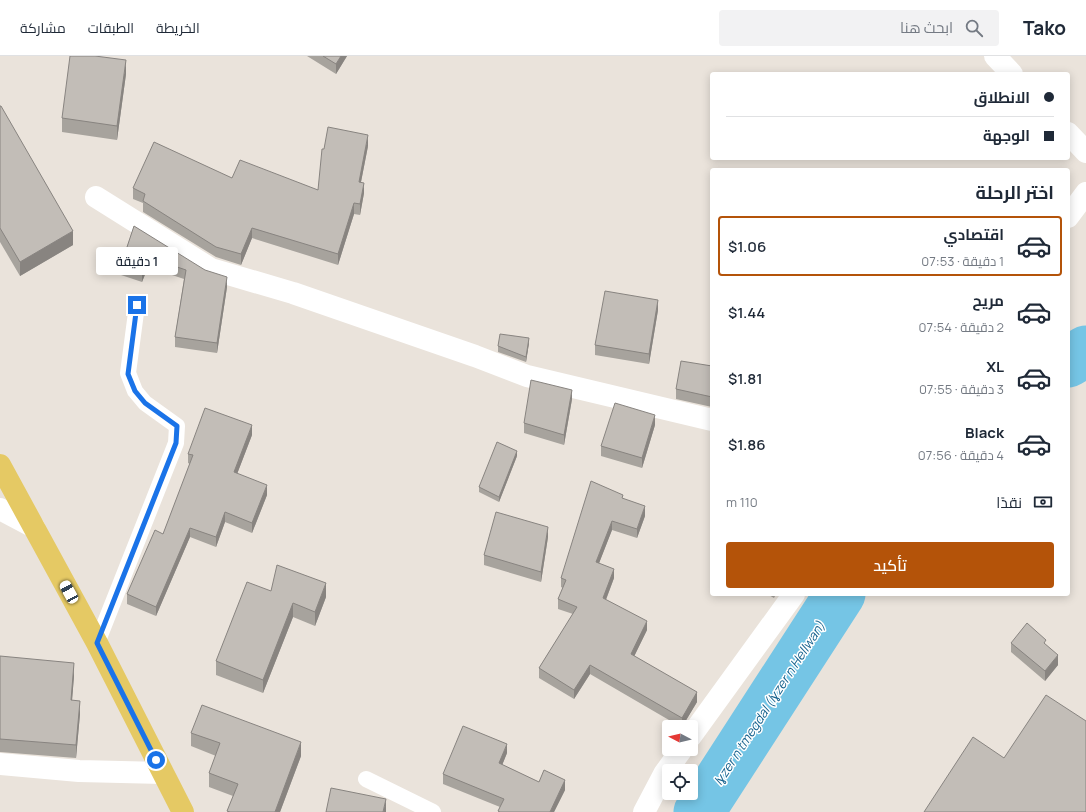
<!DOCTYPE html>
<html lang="ar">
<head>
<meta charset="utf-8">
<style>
  body { margin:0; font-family:Manrope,Cairo,sans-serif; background:#f2f2f3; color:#1f2937; direction:rtl; height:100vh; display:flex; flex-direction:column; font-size:15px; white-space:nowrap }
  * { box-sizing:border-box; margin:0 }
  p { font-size:13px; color:#747a83 }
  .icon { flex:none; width:22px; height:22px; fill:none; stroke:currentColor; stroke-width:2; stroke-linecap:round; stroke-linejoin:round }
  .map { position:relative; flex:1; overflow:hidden; direction:ltr }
  .details { position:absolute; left:710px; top:112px; width:360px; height:428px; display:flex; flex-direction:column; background:#fff; border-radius:4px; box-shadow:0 2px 10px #0003; direction:rtl }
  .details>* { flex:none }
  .banner { position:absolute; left:710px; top:16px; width:360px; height:88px; border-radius:4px; box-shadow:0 2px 10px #0003; direction:rtl; display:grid; align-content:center; height:88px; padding:0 16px; background:#fff }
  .needle { width:26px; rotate:277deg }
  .fabs { position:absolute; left:662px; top:664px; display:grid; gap:8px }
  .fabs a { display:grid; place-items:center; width:36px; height:36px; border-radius:4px; background:#fff; box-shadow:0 2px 10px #0003; font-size:20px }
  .end { position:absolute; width:18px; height:18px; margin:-9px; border:5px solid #1a73e8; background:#fff; box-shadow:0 0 0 2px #fff }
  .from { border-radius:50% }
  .bubble { position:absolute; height:28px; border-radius:4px; background:#fff; box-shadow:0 2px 10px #0003; font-size:13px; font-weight:600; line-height:28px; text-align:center; direction:rtl }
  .car { position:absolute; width:12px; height:24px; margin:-12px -6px; border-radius:5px; box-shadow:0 0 3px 1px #0007; background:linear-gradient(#fff 24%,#345 0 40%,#fff 0 76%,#345 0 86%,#fff 0) }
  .banner b { display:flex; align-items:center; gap:14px; height:38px; font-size:15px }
  .banner b+b { border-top:1px solid #e0e1e3 }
  .banner i { width:10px; height:10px; background:#1f2937 }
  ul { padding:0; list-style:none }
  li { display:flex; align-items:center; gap:12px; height:60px; margin:0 8px 6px; padding:0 8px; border:2px solid transparent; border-radius:4px }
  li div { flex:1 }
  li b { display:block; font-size:15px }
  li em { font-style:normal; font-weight:600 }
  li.on { border-color:#b45309 }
  li>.icon { width:36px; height:36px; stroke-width:1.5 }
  h2 { padding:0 16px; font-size:18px; line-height:48px }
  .pay { display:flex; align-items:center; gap:10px; height:44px; padding:0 16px; font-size:15px }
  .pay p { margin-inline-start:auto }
  .action { display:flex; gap:8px; margin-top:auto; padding:8px 16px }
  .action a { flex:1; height:46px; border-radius:4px; background:#b45309; color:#fff; font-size:16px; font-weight:600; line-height:46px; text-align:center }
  header { display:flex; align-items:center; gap:24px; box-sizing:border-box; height:56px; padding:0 20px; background:#fff; border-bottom:1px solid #e0e1e3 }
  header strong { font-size:19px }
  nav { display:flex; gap:22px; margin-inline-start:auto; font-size:14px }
  .search { width:280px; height:36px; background:#f2f2f3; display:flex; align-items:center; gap:10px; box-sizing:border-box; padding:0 14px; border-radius:4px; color:#747a83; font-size:15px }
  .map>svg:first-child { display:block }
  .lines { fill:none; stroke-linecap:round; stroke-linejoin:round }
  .river { stroke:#75c5e5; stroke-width:51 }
  .service { stroke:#fff; stroke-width:16 }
  .minor { stroke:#fff; stroke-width:22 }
  .primary { stroke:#e5c964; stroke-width:22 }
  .wall { fill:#a7a39d }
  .shaded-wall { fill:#888480 }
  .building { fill:#c2bdb7; stroke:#888480 }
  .route { stroke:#1a73e8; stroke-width:5 }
  .labels { text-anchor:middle; stroke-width:3; stroke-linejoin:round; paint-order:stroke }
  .water-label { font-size:13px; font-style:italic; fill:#17638e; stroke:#fff }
</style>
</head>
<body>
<header>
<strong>Tako</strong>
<div class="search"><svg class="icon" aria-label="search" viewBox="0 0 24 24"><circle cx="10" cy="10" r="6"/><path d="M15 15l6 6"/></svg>ابحث هنا</div>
<nav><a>الخريطة</a><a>الطبقات</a><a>مشاركة</a></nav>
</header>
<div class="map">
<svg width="1086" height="756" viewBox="0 0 1086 756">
  <rect width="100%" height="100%" fill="#eae3db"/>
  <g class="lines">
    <path class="river" d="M1068 306 1086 295
      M699 756 840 538"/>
    <path class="service" d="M97 587 176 387 177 370 145 347 135 335 128 317 137 249
      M366 723 433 756"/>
    <path class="minor" d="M995 0 1012 18
      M1068 77 1086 96
      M96 141 211 213 293 237 475 300 527 320 712 364
      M1068 161 1086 137
      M0 453 34 471
      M691 680 794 538
      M0 708 79 715 163 717
      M644 756 664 718 682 693"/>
    <path class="primary" d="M0 409 97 587 183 756"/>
  </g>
  <path class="wall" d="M307 0H347L336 18Z
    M126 18 117 84 62 76V62Z
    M0 50 73 189 20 220 0 186Z
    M368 90 361 126 364 137 360 159 354 158 338 209 252 182 241 209 216 201 143 156V147L133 143V132L232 122 318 134Z
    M134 170 227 231 217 297 175 291V281L184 223 148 211 142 226 121 219V209Z
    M658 254 649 308 595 299V289Z
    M529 287 526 306 498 296V290Z
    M712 310V351L676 343V333Z
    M572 343 564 389 524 377V367Z
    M655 369 642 412 601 400V390Z
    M252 379 237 418 267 439 252 477 225 466 216 491 190 481 156 560 127 548V538L163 478 190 408 188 407V398Z
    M517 400 499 446 479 436V431Z
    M623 443 645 460 637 482 612 474 599 507 614 522 606 544 647 574 634 600 697 646 682 671H681L590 618 574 643 539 622V612L573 558 558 553V543L563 532 561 531V522Z
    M548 481 541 526 484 509V499Z
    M271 535 326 541 315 570 293 561 263 637 216 619V605Z
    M767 538H776L774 542Z
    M1011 587 1046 589 1058 609 1045 625 1011 596Z
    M0 600 74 620 72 644 80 658 76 702 0 696Z
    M191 677 301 700 280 756H227L233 740 209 731V717L216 700 191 690Z
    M507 697 502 709 539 726 565 734 554 756H498L500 751 443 728V718Z"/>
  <path class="shaded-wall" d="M341 0H347L336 18V8Z
    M126 4V18L117 84V70Z
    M368 79V90L359 136V126Z
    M364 127V137L360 159V148Z
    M354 147V158L338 209V198Z
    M252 172V182L241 209V198Z
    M73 175V189L20 220V206Z
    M148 201V211L142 226V217Z
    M227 221V231L217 297V287Z
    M658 244V254L649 308V298Z
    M529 282V287L526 306V301Z
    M572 334V343L564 389V379Z
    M655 359V369L642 412V402Z
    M252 369V379L234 426V416Z
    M517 395V400L499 446V441Z
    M267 429V439L252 477V467Z
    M645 450V460L637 482V473Z
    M225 456V466L216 491V481Z
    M612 465V474L596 515V506Z
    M548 471V481L541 526V516Z
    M190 472V481L156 560V551Z
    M614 513V522L603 551V542Z
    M326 527V541L315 570V556Z
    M293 547V561L263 637V624Z
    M647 565V574L631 607V598Z
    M1058 599V609L1045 625V615Z
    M74 607V620L71 657V644Z
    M590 609V618L574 643V634Z
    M697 636V646L682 671V662Z
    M80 645V658L76 702V689Z
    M301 686V700L280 756H275Z
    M507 688V697L499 717V707Z
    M565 724V734L554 756H550Z
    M386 743V756H383Z"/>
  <path class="building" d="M70 0H95L126 4 117 70 62 62Z
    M323 0H341L336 8Z
    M0 50H1L73 175 20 206 0 172Z
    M328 71 368 79 359 126 364 127 360 148 354 147 338 198 252 172 241 198 216 191 143 145 145 138 133 132 154 86 232 122 240 104 318 134 322 93H324Z
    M134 170 205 214 227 221 217 287 175 281 186 214 148 201 142 217 121 209Z
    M605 235 658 244 649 298 595 289Z
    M500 278 529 282 526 301 498 290Z
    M681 305 712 310V341L676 333Z
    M531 324 572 334 564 379 524 367Z
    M615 347 655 359 642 402 601 390Z
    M205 352 252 369 234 416 267 429 252 467 225 456 216 481 190 472 156 551 127 538 155 474 163 478 193 399 188 398Z
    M497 386 517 395 499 441 479 431Z
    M591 425 623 439 622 442 645 450 637 473 612 465 596 506 614 513 603 542 647 565 631 598 697 636 682 662 590 609 574 634 539 612 577 551 558 543 566 524 561 522Z
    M496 456 548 471 541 516 484 499Z
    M277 509 326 527 315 556 293 547 263 624 216 605 247 526 271 535Z
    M1027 567 1046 584 1044 587 1058 599 1045 615 1011 587Z
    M0 600 74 607 71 644 80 645 76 689 0 683Z
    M1046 639 1086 665V756H924L973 681 1004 702Z
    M202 649 301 686 275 756H230L227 755 238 728 209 717 220 687 191 677Z
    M463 670 507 688 499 707 539 726 544 714 565 724 550 756H500L498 755 504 743 443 718Z
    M331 732 386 743 383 756H326Z"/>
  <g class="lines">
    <path class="route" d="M137 249 128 318 135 335 145 347 177 370 176 387 97 587 156 704"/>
  </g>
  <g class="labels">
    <g class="water-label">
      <text transform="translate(769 647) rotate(-57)" y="5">Iɣzer n tmegdal (Iɣzer n Hellwan)</text>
    </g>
  </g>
</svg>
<div class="fabs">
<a><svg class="needle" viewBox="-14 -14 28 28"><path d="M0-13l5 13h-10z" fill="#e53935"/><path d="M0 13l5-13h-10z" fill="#747a83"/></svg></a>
<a><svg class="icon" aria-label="locate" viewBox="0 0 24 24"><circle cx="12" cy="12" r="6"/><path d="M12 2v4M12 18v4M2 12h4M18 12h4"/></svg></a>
</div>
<i class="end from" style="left:156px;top:704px"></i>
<i class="end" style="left:137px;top:249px"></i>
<div class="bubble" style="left:96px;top:191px;width:82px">1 دقيقة</div>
<i class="car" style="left:69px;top:536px;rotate:331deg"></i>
<div class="banner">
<b><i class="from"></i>الانطلاق</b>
<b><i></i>الوجهة</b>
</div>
<section class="details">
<h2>اختر الرحلة</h2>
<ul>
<li class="on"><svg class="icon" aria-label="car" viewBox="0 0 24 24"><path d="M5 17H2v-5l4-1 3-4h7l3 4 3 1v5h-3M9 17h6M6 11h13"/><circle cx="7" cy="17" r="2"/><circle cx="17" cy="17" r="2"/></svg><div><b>اقتصادي</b><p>1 دقيقة · 07:53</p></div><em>$1.06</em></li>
<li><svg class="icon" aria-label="car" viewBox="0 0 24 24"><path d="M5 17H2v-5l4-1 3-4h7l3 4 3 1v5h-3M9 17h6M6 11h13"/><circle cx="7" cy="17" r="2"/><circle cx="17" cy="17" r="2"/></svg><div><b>مريح</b><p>2 دقيقة · 07:54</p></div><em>$1.44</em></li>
<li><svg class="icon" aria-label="car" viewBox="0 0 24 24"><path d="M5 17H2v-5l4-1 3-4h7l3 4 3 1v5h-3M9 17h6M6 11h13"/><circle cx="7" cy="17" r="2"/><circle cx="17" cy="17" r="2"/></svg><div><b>XL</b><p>3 دقيقة · 07:55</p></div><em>$1.81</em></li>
<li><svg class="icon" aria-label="car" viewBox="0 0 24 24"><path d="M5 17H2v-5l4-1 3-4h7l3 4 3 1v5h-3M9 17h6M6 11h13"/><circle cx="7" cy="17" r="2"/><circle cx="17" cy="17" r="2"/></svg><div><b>Black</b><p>4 دقيقة · 07:56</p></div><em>$1.86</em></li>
</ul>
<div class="pay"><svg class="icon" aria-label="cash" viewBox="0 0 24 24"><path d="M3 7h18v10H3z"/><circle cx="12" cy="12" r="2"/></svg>نقدًا<p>110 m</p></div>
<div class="action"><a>تأكيد</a></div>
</section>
</div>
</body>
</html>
